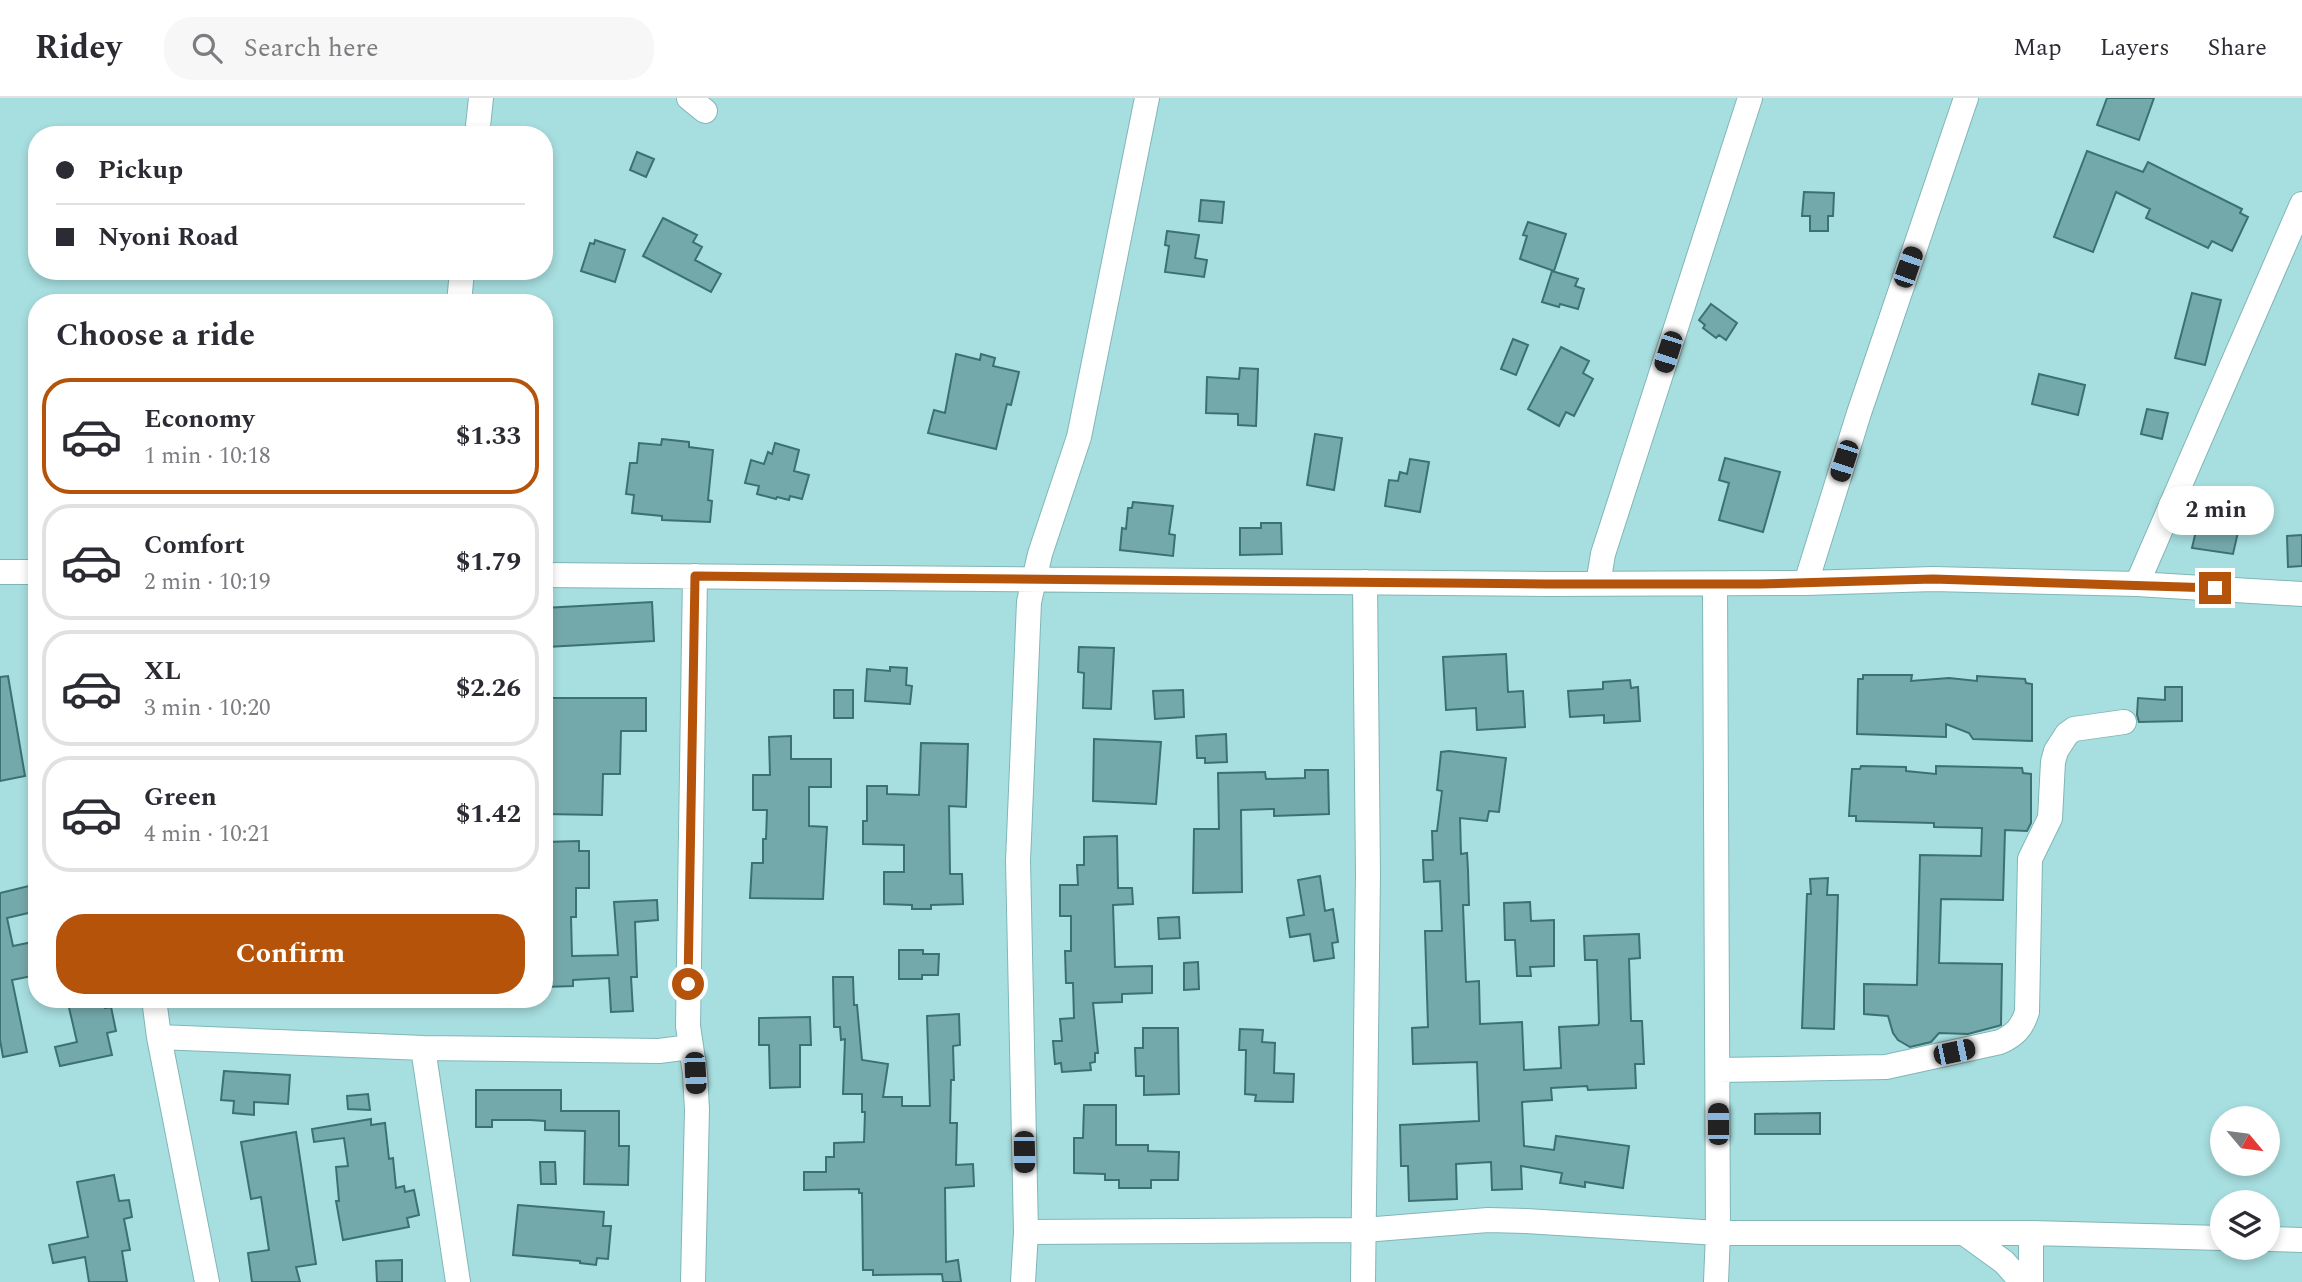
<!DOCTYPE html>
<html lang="en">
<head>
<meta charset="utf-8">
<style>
  body { margin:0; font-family:Spectral,serif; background:#f7f7f7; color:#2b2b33; height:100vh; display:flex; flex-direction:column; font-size:26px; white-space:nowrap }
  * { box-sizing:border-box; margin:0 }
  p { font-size:23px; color:#7c7c81 }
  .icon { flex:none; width:38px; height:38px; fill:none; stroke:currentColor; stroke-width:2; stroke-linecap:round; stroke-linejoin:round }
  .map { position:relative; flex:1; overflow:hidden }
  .sheet { position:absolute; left:28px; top:196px; width:525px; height:714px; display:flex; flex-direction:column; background:#fff; border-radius:28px; box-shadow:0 4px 10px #0003 }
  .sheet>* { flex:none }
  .banner { position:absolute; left:28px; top:28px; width:525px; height:154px; border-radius:28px; box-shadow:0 4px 10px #0003; display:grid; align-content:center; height:154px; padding:0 28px; background:#fff }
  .needle { width:46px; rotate:119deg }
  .buttons { position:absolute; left:2210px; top:1008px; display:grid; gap:14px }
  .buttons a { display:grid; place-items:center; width:70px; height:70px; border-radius:50%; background:#fff; box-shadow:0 4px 10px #0003; font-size:35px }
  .end { position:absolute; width:32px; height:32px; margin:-16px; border:9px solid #b45309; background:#fff; box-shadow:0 0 0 4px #fff }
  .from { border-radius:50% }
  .bubble { position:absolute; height:49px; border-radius:24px; background:#fff; box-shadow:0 4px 10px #0003; font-size:23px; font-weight:700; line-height:49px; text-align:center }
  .car { position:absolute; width:21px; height:42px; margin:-21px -10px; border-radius:9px; box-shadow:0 0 5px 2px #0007; background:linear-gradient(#222 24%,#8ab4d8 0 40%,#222 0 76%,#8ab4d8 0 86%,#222 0) }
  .banner b { display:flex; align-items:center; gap:24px; height:66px; font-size:26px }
  .banner b+b { border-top:2px solid #e1e1e2 }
  .banner i { width:18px; height:18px; background:#2b2b33 }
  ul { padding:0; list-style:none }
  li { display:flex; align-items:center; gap:21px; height:116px; margin:0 14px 10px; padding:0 14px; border:4px solid #e1e1e2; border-radius:28px }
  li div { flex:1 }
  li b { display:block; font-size:26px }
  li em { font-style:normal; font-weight:700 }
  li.active { border-color:#b45309 }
  li>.icon { width:63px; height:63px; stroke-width:1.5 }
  h2 { padding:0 28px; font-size:32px; line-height:84px }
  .action { display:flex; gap:14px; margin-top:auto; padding:14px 28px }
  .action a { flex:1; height:80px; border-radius:28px; background:#b45309; color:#fff; font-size:28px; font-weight:700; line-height:80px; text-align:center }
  header { display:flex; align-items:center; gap:42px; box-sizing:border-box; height:98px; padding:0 35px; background:#fff; border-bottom:2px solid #e1e1e2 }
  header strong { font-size:33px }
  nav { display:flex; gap:38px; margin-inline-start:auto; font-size:24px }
  .search { width:490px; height:63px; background:#f7f7f7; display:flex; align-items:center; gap:18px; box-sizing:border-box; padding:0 24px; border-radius:28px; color:#7c7c81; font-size:26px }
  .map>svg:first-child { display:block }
  .building { fill:#74a9ab; stroke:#3c7173; stroke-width:2 }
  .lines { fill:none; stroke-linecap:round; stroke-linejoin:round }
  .minor-casing { stroke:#80b6b7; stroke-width:26 }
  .minor { stroke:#fff; stroke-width:24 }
  .route { stroke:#b45309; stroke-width:9 }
</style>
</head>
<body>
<header>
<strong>Ridey</strong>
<div class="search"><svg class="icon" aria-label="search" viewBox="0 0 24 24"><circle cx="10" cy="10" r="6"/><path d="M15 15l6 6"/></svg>Search here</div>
<nav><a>Map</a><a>Layers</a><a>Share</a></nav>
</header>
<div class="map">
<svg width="2302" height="1184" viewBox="0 0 2302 1184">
  <rect width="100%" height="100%" fill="#a7dedf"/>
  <path class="building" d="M2107 0H2154L2139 42 2097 27Z
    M2087 53 2143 74 2148 64 2242 111 2240 115 2248 119 2232 153 2212 143 2208 150 2146 120 2150 111 2116 94 2093 154 2054 139Z
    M637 54 654 61 646 79 630 72Z
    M1804 94 1834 95 1833 118H1828V133H1810V118H1802Z
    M1201 102 1224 104 1222 125 1199 123Z
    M663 120 697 137 693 144 702 149 695 162 721 176 711 194 643 158Z
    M1528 124 1566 136 1554 173 1520 161 1527 138 1523 137Z
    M1167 133 1199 137 1195 160 1207 162 1204 179 1165 174 1169 148 1165 147Z
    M595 142 625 152 615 184 581 173 590 145 594 146Z
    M1552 173 1578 181 1575 188 1584 191 1578 211 1560 206 1559 209 1542 204Z
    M2192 195 2221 202 2205 267 2175 260Z
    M1711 206 1737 225 1726 242 1719 237 1716 240 1703 230 1705 227 1699 222Z
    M1513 241 1528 247 1516 277 1501 271Z
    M1561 249 1589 263 1583 275 1593 281 1574 318 1566 314 1559 328 1528 311Z
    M956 256 980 262 981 256 995 260 993 268 1019 274 1011 307 1007 306 996 351 928 335 934 312 945 315Z
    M1240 270 1258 271 1256 328 1238 327V316L1206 315 1207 279 1239 281Z
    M2039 276 2085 287 2078 317 2032 306Z
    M2147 311 2168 315 2162 341 2141 336Z
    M1315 336 1342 340 1334 392 1307 387Z
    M662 341 689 344V349L713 352 708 402 712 403 710 424 662 422V418L632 415 634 397 626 396 630 365H637L639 345 661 347Z
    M775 345 799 352 794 373 809 377 802 401 790 398 789 402 777 399 776 401 757 396 759 388 745 385 751 362 764 366 768 354 772 356Z
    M1725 360 1780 374 1763 434 1719 422 1729 385 1719 382Z
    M1410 361 1429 364 1420 414 1385 408 1389 382 1398 383 1400 374 1407 376Z
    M1133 404 1173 408 1169 436 1175 437 1173 458 1120 452 1122 430 1126 431 1128 410H1132Z
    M2208 415 2222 418 2221 425 2227 427 2226 431 2238 434 2233 456 2192 450 2198 424 2206 425Z
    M1261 425H1281L1282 456 1240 457V430H1261Z
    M2302 437V468L2288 469 2287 438Z
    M652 504 654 543 547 549 546 541H544V510Z
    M1079 549 1114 550 1111 611 1083 610 1084 575 1078 574Z
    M1506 556 1508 594 1523 593 1525 629 1477 632 1476 610 1446 612 1443 559Z
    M890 569 907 570 906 587 912 588 910 606 865 603 867 571 890 573Z
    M1863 577H1912L1911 583 1949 580 1977 583V578L2025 581 2026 585 2032 586V643L1973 641 1969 635 1946 626V639L1857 636 1858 581H1863Z
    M8 578 25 678 0 683V579Z
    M1630 582 1631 590 1638 589 1640 623 1604 625V617L1570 619 1568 593 1603 591V584Z
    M2165 589H2182V623L2139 624 2137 617 2138 600 2165 602Z
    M834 592H853V620H834Z
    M1183 592 1184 619 1155 621 1153 593Z
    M544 600H646V633H621L620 676H603L602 717 544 716Z
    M1226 636 1227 664 1205 665V660H1197L1196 638Z
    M791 638V661H831V689H809V728L827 729 823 801 750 800 752 765H763V741H766L767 712H753V677H770L769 639Z
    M1094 641 1161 644 1156 706 1093 703Z
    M921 645 968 646 966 709 949 708 950 776H962L963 806 931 807V811H912V807L884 806V774H904V747L863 746V723H867V688H887V696L919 697Z
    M1449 653 1506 660 1499 714 1489 713 1487 723 1460 720 1461 756 1467 755 1468 772 1469 807H1463L1466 884 1479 883 1480 926 1522 924 1524 972 1561 970 1559 929 1598 927 1599 925 1597 862H1585L1584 838 1639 836 1640 860 1629 861 1631 923H1642L1644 966H1635L1636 990 1588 992 1587 988 1551 990 1552 1002 1522 1004 1524 1048 1554 1052 1556 1038 1629 1048 1623 1090 1585 1084V1089L1560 1085 1562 1075 1521 1068 1522 1091 1492 1092 1491 1064 1456 1066 1457 1101 1409 1103 1408 1068H1401L1400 1027 1479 1023 1477 964 1413 966 1412 930 1428 929 1425 833H1442L1440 783 1424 784 1423 762H1433L1432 733H1437L1442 693 1437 692 1441 654Z
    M1861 668 1906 669V673L1936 676V668L2022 670 2023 675 2031 676V725L2027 733 2005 732 2003 802 1941 801 1939 865 2002 866 2001 927 1998 928 1968 936 1939 935 1931 944 1910 949 1898 942 1893 935 1888 918 1864 916V886L1917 887 1920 757 1981 758 1982 730 1934 729V725L1856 723V718H1849L1852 671H1860Z
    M1305 672H1328L1329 716 1274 718V711L1241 712 1242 794 1193 795 1194 731H1219L1218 675 1265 674 1266 681 1305 680Z
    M1117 738 1118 790H1132L1133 806 1113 807 1115 869 1152 868V895L1122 896V904L1093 905 1098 955H1095V964L1090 965 1091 972 1062 974 1061 965 1055 966 1053 943H1062L1060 921 1074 920 1073 885H1066L1065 853H1071V818H1060V787H1078L1077 767H1084V739Z
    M579 743V753H589V790H576V819H571L572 858 618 857 614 804 657 802 658 822 635 824 637 879H631L633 913 611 914 609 880 573 882V888L544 889V744Z
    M1320 778 1325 813 1333 811 1338 844 1332 845 1334 860 1314 863 1310 836 1290 839 1287 820 1304 817 1298 782Z
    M1828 780 1827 797H1838L1834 931 1802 930 1807 796H1811L1810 781Z
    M37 786V813L7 820 13 848 37 843V877L12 882 27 954 3 959 0 942V795Z
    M1530 804 1531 823 1554 822V868L1530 869 1531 878H1517L1515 842H1505L1504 805Z
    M1179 819 1180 840 1159 841 1158 820Z
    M899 852H923V856H939L938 877H922V881H899Z
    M1198 864 1199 891 1184 892V865Z
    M833 879H853L854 907H857L862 962 888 966 883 999H902V1008H930L927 918 959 916 960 947 953 948 954 982H951L950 1025H957L956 1067 973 1066 974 1088 945 1090 946 1164 958 1162 961 1184H943L942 1176 873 1177V1172H863L862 1095H859V1091L804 1092V1074H826V1059H834V1045L864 1044 865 1014H862V996H843L845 941 841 942 840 929H834Z
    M67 901H103L105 910 111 909 116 933 107 935 112 957 60 968 55 949 77 944Z
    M810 919 811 947H800V989L770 990 769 947H759V920Z
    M1143 930H1178L1179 996 1144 997V978H1136L1135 950H1143Z
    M1240 931 1263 932 1262 944 1275 945 1274 975 1294 976 1293 1004 1255 1003 1256 997 1245 996 1246 952H1239Z
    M224 973 290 977 288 1006 254 1004V1017L233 1015 234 1003 221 1002Z
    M476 992H561V1013H619V1048H629L628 1087 584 1086 585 1033 545 1032V1023L530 1022H492V1029H476Z
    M368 996 370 1012 348 1011 347 998Z
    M1084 1007H1116V1047H1148V1053L1179 1054 1178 1082H1151V1090H1119V1082H1105V1076L1074 1075V1040H1083Z
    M1820 1015V1036H1755V1016Z
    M371 1021V1027L385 1025 389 1061 393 1060 396 1090 404 1088 405 1094 414 1092 419 1117 407 1120 409 1129 343 1142 336 1103H339L336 1069 348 1068 344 1040 314 1044 312 1031Z
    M296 1034 316 1166 296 1169 300 1184H252L248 1155 269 1152 261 1099 251 1101 241 1044Z
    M540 1064H555L556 1086H541Z
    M114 1077 119 1103 129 1102 132 1119 124 1121 130 1152 122 1153 127 1184H89L85 1159 53 1165 49 1147 88 1139 77 1084Z
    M518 1107 604 1114 603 1128H611L608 1161 597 1160 596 1167 580 1165V1163L513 1157Z
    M402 1162V1184H377L376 1163Z"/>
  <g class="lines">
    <g class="minor-casing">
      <path id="minor" d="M689 0 705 13
        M477 37 481 0
        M459 205 462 173
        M0 474H37
        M544 477 1547 486 1806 485 1933 481 2137 486 2302 496
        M1806 485 1859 315 1966 0
        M1598 486 1603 456 1750 0
        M1715 486 1718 1135 1716 1184
        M2137 486 2302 106
        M154 901 159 939 207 1184
        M159 939 423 950 659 953 690 949
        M423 950 458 1184
        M1718 972 1886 969 2000 944C2015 937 2022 930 2027 914L2030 761 2050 720 2053 664 2056 653 2067 636 2074 631 2124 624
        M1026 1134 1364 1132 1488 1122 1526 1123 1718 1135H2031V1184
        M1964 1135 2004 1164 2022 1184
        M2031 1135 2222 1140
        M2268 1141 2302 1142
        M693 1184 697 1012 695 975 688 928 695 478
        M1023 1184 1026 1134 1018 763 1029 504 1040 456 1079 339 1147 0
        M1363 1184 1368 776 1365 484"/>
    </g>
    <use href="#minor" class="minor"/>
  </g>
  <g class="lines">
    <path class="route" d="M688 886 695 478 1546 486H1760L1933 481 2215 490"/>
  </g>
</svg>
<div class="buttons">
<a><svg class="needle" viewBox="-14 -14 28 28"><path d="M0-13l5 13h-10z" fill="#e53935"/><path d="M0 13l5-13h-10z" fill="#7c7c81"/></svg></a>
<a><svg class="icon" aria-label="layers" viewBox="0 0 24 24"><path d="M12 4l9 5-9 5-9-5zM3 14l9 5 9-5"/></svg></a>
</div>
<i class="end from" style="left:688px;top:886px"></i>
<i class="end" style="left:2215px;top:490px"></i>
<div class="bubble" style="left:2158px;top:388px;width:116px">2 min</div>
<i class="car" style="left:1908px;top:169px;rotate:19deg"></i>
<i class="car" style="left:1668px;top:254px;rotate:198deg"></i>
<i class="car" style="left:1844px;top:363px;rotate:198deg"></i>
<i class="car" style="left:1954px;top:954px;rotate:78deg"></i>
<i class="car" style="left:695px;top:975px;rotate:177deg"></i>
<i class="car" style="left:1718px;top:1026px;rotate:0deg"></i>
<i class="car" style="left:1024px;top:1054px;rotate:179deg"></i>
<div class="banner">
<b><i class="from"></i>Pickup</b>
<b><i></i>Nyoni Road</b>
</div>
<section class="sheet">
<h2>Choose a ride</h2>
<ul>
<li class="active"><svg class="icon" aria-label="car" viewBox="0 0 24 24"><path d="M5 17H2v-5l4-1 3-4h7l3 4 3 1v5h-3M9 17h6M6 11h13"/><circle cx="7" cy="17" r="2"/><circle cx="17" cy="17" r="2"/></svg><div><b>Economy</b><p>1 min · 10:18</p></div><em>$1.33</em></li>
<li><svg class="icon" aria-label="car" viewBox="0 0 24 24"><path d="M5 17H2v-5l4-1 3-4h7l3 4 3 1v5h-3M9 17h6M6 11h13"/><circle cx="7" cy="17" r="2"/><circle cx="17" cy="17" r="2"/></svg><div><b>Comfort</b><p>2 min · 10:19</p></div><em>$1.79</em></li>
<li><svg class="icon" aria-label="car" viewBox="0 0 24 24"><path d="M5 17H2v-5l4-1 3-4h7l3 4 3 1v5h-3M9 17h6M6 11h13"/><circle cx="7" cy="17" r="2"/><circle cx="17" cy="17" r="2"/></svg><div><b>XL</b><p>3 min · 10:20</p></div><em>$2.26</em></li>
<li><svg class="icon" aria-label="car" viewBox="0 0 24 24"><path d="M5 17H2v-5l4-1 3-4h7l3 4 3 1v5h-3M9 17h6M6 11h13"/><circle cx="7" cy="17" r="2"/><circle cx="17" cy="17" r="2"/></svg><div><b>Green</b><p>4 min · 10:21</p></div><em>$1.42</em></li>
</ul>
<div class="action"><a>Confirm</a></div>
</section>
</div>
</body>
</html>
